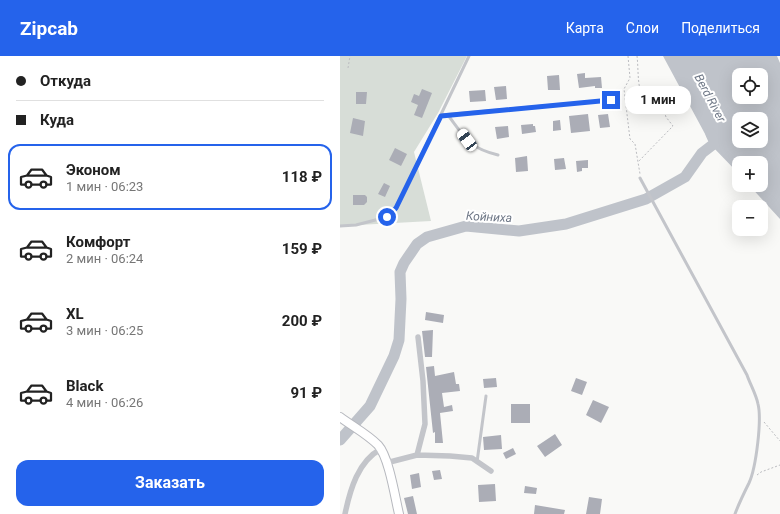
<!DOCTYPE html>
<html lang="ru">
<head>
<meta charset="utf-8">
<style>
  body { margin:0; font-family:Roboto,sans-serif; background:#f6f6f6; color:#222; height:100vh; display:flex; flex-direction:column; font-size:15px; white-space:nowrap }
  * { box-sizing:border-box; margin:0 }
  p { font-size:13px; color:#767676 }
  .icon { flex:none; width:22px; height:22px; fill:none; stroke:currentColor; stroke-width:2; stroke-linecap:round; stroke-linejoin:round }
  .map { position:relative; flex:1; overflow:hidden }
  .panel { display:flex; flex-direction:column; background:#fff; width:340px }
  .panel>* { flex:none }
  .hud { display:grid; align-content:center; height:88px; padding:0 16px; background:#fff }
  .fabs { position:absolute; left:392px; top:12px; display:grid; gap:8px }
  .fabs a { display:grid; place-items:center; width:36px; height:36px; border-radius:8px; background:#fff; box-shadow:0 4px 16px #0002; font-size:20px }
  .end { position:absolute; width:18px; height:18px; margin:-9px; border:5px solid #2563eb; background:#fff; box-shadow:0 0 0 2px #fff }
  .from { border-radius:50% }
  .bubble { position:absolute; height:28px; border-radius:12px; background:#fff; box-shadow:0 4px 16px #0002; font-size:13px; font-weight:700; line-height:28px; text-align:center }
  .car { position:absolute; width:12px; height:24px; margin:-12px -6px; border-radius:5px; box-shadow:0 0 3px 1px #0007; background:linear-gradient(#fff 24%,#345 0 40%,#fff 0 76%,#345 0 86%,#fff 0) }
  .hud b { display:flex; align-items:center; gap:14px; height:38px; font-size:15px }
  .hud b+b { border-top:1px solid #e0e0e0 }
  .hud i { width:10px; height:10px; background:#222 }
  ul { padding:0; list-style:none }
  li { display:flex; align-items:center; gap:12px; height:66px; margin:0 8px 6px; padding:0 8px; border:2px solid transparent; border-radius:12px }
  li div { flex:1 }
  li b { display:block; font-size:15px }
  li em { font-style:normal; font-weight:700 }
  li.active { border-color:#2563eb }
  li>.icon { width:36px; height:36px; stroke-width:1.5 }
  .primary-button { display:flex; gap:8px; margin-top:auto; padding:8px 16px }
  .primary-button a { flex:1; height:46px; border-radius:12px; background:#2563eb; color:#fff; font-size:16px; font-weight:700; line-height:46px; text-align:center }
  header { display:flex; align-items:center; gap:24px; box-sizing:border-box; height:56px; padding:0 20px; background:#2563eb; color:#fff }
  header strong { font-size:19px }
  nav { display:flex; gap:22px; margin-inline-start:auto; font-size:14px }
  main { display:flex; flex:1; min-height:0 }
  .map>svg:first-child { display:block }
  .green { fill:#d7ddd7 }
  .water { fill:#bfc3ca; fill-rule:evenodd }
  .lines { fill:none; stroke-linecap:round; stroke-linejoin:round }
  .river { stroke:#bfc3ca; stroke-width:11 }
  .building { fill:#abadb6 }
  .secondary-casing { stroke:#b6b8be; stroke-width:10 }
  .path { stroke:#bbbcc0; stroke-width:1; stroke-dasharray:2 2; stroke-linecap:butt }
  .service { stroke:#c3c5ca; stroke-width:3 }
  .minor { stroke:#c3c5ca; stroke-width:5.5 }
  .secondary { stroke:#fff; stroke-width:8 }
  .route { stroke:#2563eb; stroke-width:5 }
  .labels { text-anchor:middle; stroke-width:4; stroke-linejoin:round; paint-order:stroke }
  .water-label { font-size:12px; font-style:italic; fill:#6e7786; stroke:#fff }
</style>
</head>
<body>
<header>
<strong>Zipcab</strong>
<nav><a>Карта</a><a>Слои</a><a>Поделиться</a></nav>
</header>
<main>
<section class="panel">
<div class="hud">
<b><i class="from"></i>Откуда</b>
<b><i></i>Куда</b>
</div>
<ul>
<li class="active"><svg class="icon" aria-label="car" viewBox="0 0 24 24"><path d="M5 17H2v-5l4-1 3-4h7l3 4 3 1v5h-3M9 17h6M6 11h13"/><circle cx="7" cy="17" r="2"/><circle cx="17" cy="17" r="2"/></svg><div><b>Эконом</b><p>1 мин · 06:23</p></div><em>118 ₽</em></li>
<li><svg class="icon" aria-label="car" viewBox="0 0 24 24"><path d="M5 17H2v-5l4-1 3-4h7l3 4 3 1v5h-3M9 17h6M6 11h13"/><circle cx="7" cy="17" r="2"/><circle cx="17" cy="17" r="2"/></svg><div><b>Комфорт</b><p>2 мин · 06:24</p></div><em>159 ₽</em></li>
<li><svg class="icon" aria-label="car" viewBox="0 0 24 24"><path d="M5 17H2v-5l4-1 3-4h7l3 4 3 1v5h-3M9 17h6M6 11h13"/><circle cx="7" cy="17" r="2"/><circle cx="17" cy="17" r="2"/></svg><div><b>XL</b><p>3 мин · 06:25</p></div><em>200 ₽</em></li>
<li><svg class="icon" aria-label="car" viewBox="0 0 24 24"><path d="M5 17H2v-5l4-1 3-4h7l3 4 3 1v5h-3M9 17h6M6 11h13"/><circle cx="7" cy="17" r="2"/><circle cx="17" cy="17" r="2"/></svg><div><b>Black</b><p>4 мин · 06:26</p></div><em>91 ₽</em></li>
</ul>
<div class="primary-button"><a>Заказать</a></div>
</section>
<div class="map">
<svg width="440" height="458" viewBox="0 0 440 458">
  <rect width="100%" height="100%" fill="#f9f9f7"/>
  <path class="green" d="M0 0H127L98 57 74 96 91 165 0 170Z"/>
  <path class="water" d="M323 0H437L440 7V163L409 129H421V107H399V118L371 89ZM399 19H421V41H399ZM399 63H421V85H399Z"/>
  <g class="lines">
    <path class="river" d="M0 384 30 350 54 300 59 284 61 243 60 216 64 207 77 188 87 181 126 170 179 175 226 168 306 143 345 121 362 97 375 87 371 78"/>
  </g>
  <path class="building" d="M245 17V22L261 21 262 32H255V30L239 32 237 18Z
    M219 19 220 34H208L207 20Z
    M166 30 167 43 156 44 154 31Z
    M82 33 92 37 82 62 74 59 78 49 71 46 74 38 79 40Z
    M145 34 146 45 130 46 129 35Z
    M16 36H27L26 48H16Z
    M248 58 250 75 231 77 229 60Z
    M268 58 270 71 260 72 258 59Z
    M13 62 25 65 23 80 10 77Z
    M220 64 221 74 213 75V65Z
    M193 68V70H195L196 76 182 78 181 69Z
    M168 70 169 81 157 83 155 71Z
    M55 92 67 98 61 110 49 104Z
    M187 100 188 115 176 116 175 102Z
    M224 102 226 113 215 114 214 103Z
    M248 104V112H242V115L237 116 236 105Z
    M44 127 50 130 45 141 38 138Z
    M13 139H25L27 141V146L24 149H13Z
    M86 256 104 259 103 267 85 264Z
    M93 274 92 301H85L82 275Z
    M94 310 95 320 114 316 116 328H119L120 335 102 337 104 351 112 349 113 355 100 357 103 387H95V376L93 377 86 311Z
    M156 322 157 331 144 332 143 323Z
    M236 322 247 326 242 339 231 335Z
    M253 344 269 351 261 367 246 359Z
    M171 348H190V367H171Z
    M215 378 222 389 205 401 197 390Z
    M161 379 162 393 144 394 143 381Z
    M173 392 176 398 166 403 163 397Z
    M100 414 102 423 94 424 92 415Z
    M79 417 81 431 72 433 70 419Z
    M155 428 156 445 139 446 138 429Z
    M185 430 197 432 196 438 184 437Z
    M73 440 77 458H68L64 442Z
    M249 441 262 443 260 458H246Z
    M195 449 225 454 224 458H194Z"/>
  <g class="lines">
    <g class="secondary-casing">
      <path id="secondary" d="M0 361C12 370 27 378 38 389 49 401 55 441 59 458"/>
    </g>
    <path class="path" d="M288 0 290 22 284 33 290 83 295 88 300 118
      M297 0C299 16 296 37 308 49H322L326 61 333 70 298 106
      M8 12 10 0
      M424 366 440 385
      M417 419 421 416 440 409"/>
    <path class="service" d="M101 59 271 44
      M108 59C125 82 129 92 158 99
      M300 122 407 319C410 328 416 338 418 348 422 364 416 412 409 427 404 437 399 447 395 458
      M0 170 16 169 47 161 56 152 129 0
      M137 406 146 340"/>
    <path class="minor" d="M77 399 85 368 83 325 78 281
      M46 407 77 399 110 400 132 402 151 415
      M5 458C10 434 18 405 41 393"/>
    <use href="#secondary" class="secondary"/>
  </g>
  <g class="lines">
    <path class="route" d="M47 161 56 152 101 60 271 44"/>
  </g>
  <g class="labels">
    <g class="water-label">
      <text transform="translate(370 42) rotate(62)" y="4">Berd River</text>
      <text transform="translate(149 161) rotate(3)" y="4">Койниха</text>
    </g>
  </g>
</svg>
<div class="fabs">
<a><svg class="icon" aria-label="locate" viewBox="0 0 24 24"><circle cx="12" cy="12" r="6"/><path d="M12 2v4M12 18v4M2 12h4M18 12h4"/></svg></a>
<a><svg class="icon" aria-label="layers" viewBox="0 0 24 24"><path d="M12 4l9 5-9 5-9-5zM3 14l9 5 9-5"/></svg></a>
<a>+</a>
<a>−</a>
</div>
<i class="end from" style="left:47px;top:161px"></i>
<i class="end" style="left:271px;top:44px"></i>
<div class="bubble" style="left:285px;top:30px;width:66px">1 мин</div>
<i class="car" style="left:127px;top:84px;rotate:323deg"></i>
</div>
</main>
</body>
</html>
